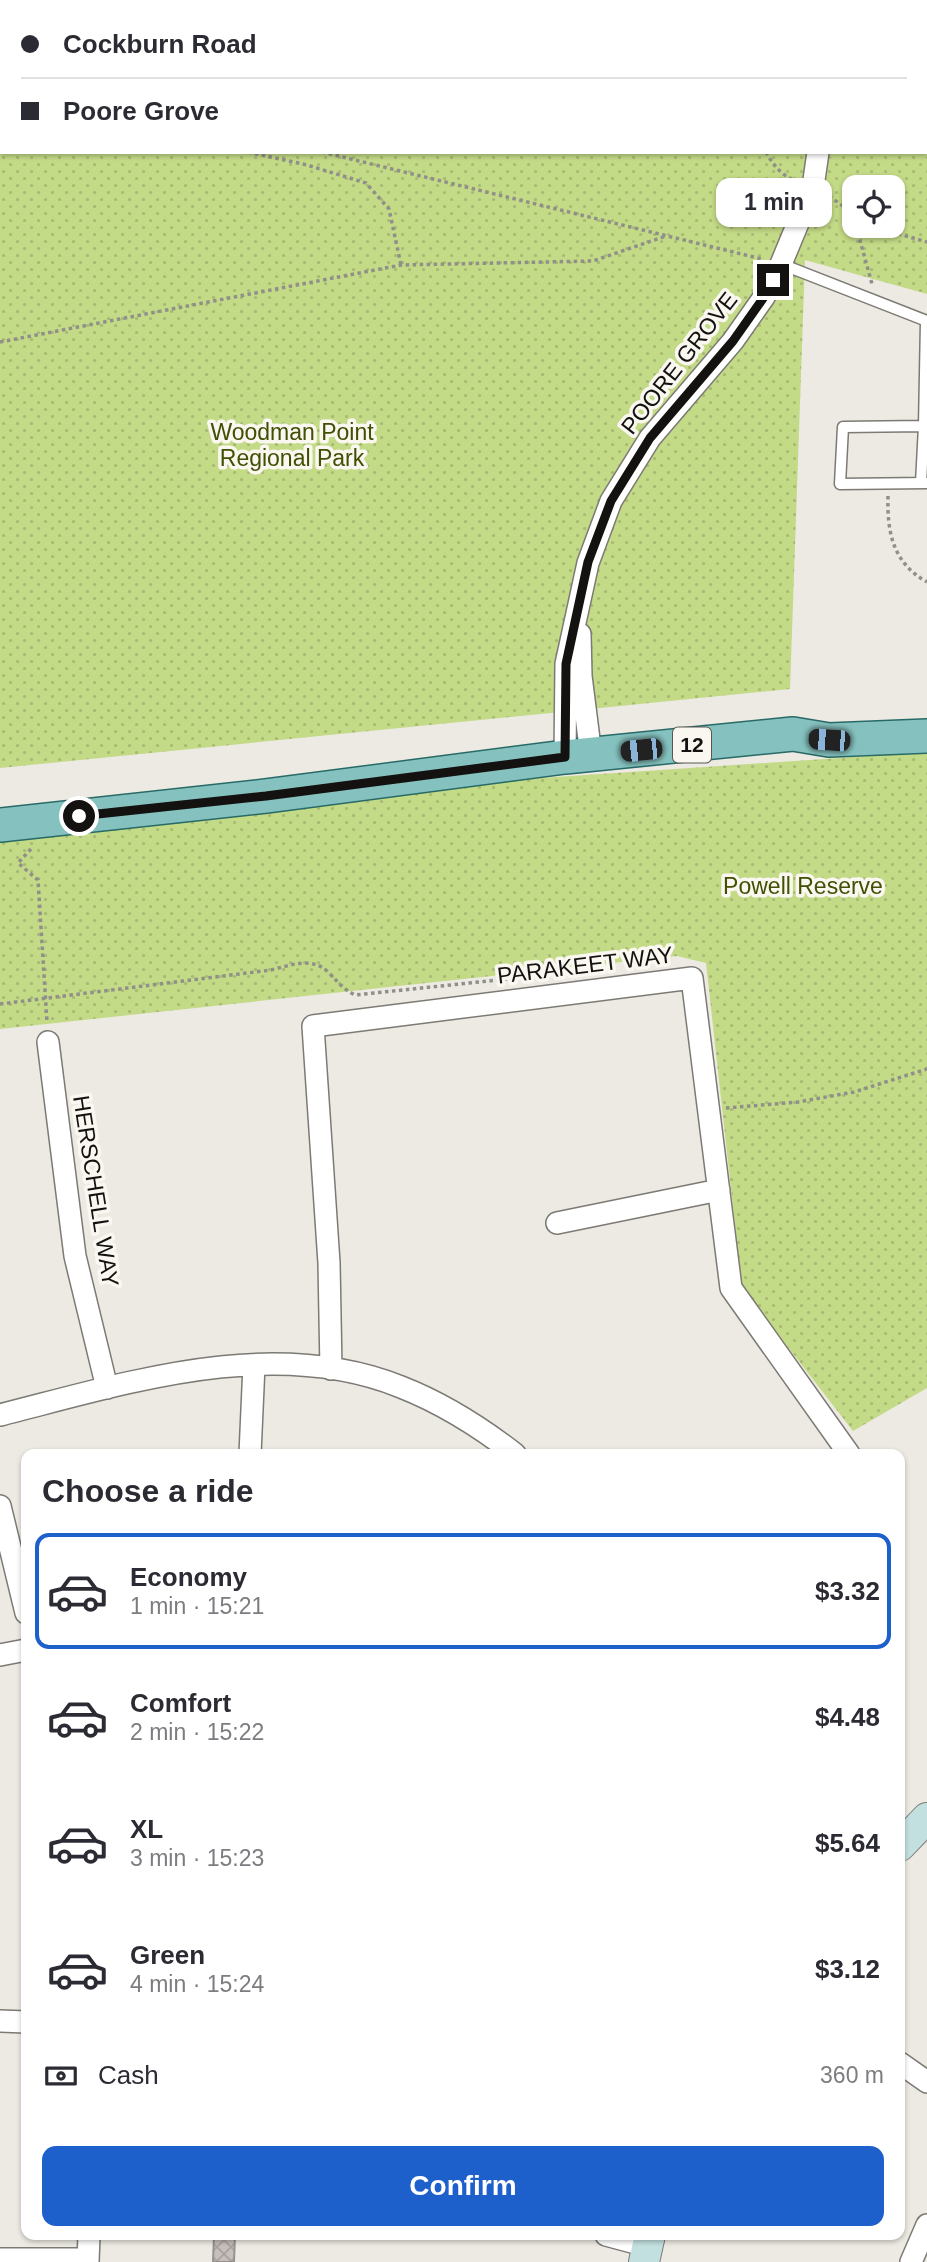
<!DOCTYPE html>
<html lang="en">
<head>
<meta charset="utf-8">
<style>
  body { margin:0; font-family:Arial,sans-serif; background:#f7f7f7; color:#2b2b33; height:100vh; display:flex; flex-direction:column; font-size:26px; white-space:nowrap }
  * { box-sizing:border-box; margin:0 }
  p { font-size:23px; color:#7c7c81 }
  .icon { flex:none; width:38px; height:38px; fill:none; stroke:currentColor; stroke-width:2; stroke-linecap:round; stroke-linejoin:round }
  .map { position:relative; flex:1; overflow:hidden }
  .drawer { position:absolute; left:21px; top:1449px; width:884px; height:791px; display:flex; flex-direction:column; background:#fff; border-radius:14px; box-shadow:0 2px 5px #0004 }
  .drawer>* { flex:none }
  .guide { position:absolute; left:0px; top:0px; width:928px; height:154px; box-shadow:0 2px 5px #0004; display:grid; align-content:center; height:154px; padding:0 21px; background:#fff }
  .fabs { position:absolute; left:842px; top:175px; display:grid; gap:14px }
  .fabs a { display:grid; place-items:center; width:63px; height:63px; border-radius:14px; background:#fff; box-shadow:0 2px 5px #0004; font-size:35px }
  .end { position:absolute; width:32px; height:32px; margin:-16px; border:9px solid #131210; background:#fff; box-shadow:0 0 0 4px #fff }
  .from { border-radius:50% }
  .bubble { position:absolute; height:49px; border-radius:14px; background:#fff; box-shadow:0 2px 5px #0004; font-size:23px; font-weight:700; line-height:49px; text-align:center }
  .car { position:absolute; width:21px; height:42px; margin:-21px -10px; border-radius:9px; box-shadow:0 0 5px 2px #0007; background:linear-gradient(#222 24%,#8ab4d8 0 40%,#222 0 76%,#8ab4d8 0 86%,#222 0) }
  .guide b { display:flex; align-items:center; gap:24px; height:66px; font-size:26px }
  .guide b+b { border-top:2px solid #e1e1e2 }
  .guide i { width:18px; height:18px; background:#2b2b33 }
  ul { padding:0; list-style:none }
  li { display:flex; align-items:center; gap:21px; height:116px; margin:0 14px 10px; padding:0 7px; border:4px solid transparent; border-radius:14px }
  li div { flex:1 }
  li b { display:block; font-size:26px }
  li em { font-style:normal; font-weight:700 }
  li.on { border-color:#1d5fcb }
  li>.icon { width:63px; height:63px; stroke-width:1.5 }
  h2 { padding:0 21px; font-size:32px; line-height:84px }
  .pay { display:flex; align-items:center; gap:18px; height:77px; padding:0 21px; font-size:26px }
  .pay p { margin-inline-start:auto }
  .action { display:flex; gap:14px; margin-top:auto; padding:14px 21px }
  .action a { flex:1; height:80px; border-radius:14px; background:#1d5fcb; color:#fff; font-size:28px; font-weight:700; line-height:80px; text-align:center }
  .map>svg:first-child { display:block }
  .park { fill:url(#park-dots); fill-rule:evenodd }
  .building { fill:url(#building-cross-hatch); stroke:#98918d; stroke-width:2 }
  .lines { fill:none; stroke-linecap:round; stroke-linejoin:round }
  .lane-casing { stroke:#7c7a74; stroke-width:13 }
  .street-casing { stroke:#7c7a74; stroke-width:24 }
  .secondary-casing { stroke:#7c7a74; stroke-width:32 }
  .primary-casing { stroke:#286a66; stroke-width:36 }
  .path { stroke:#908f89; stroke-width:3.5; stroke-dasharray:3.5 3.5; stroke-linecap:butt }
  .lane { stroke:#fff; stroke-width:10 }
  .street { stroke:#fff; stroke-width:21 }
  .secondary { stroke:#c2e0df; stroke-width:30 }
  .primary { stroke:#85c2bf; stroke-width:33 }
  .route { stroke:#131210; stroke-width:9 }
  .labels { text-anchor:middle; stroke-width:7; stroke-linejoin:round; paint-order:stroke }
  .shield { fill:#f9f7f0; stroke:#585753; stroke-width:2 }
  .shield-label { font-size:21px; font-weight:bold; fill:#131210 }
  .street-label { font-size:23px; fill:#131210; stroke:#f9f7f0 }
  .park-label { font-size:23px; fill:#415003; stroke:#f9f7f0 }
</style>
</head>
<body>
<div class="map">
<svg width="927" height="2262" viewBox="0 0 927 2262">
  <defs>
    <pattern id="park-dots" width="8" height="8" patternUnits="userSpaceOnUse" patternTransform="scale(1.75)"><rect width="8" height="8" fill="#c3da86"/><path d="M2 2h.1M6 6h.1" fill="none" stroke="#a7ba73" stroke-width="1.8" stroke-linecap="round"/></pattern>
    <pattern id="building-cross-hatch" width="8" height="8" patternUnits="userSpaceOnUse" patternTransform="scale(1.75)"><rect width="8" height="8" fill="#c6bfbb"/><path d="M0 0l8 8M0 8l8-8" fill="none" stroke="#a9a3a0"/></pattern>
  </defs>
  <rect width="100%" height="100%" fill="#eceae2"/>
  <path class="park" d="M0 0H927V294L805 260 790 689 0 768ZM2 2H926V152H2ZM854 187H892V226H854Z
    M927 752V1388L853 1431 742 1288 706 963 677 956 0 1029V836L497 781Z"/>
  <path class="building" d="M214 2235H235L234 2262H213Z"/>
  <g class="lines">
    <g class="lane-casing">
      <path id="lane" d="M804 2 808 0
        M926 112H927
        M781 264 927 321
        M926 321 924 426 843 427 840 484 927 483
        M921 483 924 426"/>
    </g>
    <g class="street-casing">
      <path id="street" d="M580 634 581 676 591 755
        M565 757 566 664 588 563 611 501 650 438 733 341 764 297 781 264 813 187 818 152
        M48 1042 75 1256 107 1388
        M557 1223 719 1190
        M331 1369 329 1263 313 1026 692 978 731 1288 849 1454
        M0 1415C127 1383 272 1335 401 1387 442 1403 480 1427 515 1454
        M250 1454 254 1365
        M0 1506 26 1613
        M0 1655 26 1650
        M0 2021 26 2022
        M900 2063 927 2082
        M606 2235 647 2246
        M0 2259H88
        M88 2262 89 2235
        M911 2262 927 2225"/>
    </g>
    <g class="secondary-casing">
      <path id="secondary" d="M900 1846 927 1818
        M644 2262 650 2235"/>
    </g>
    <g class="primary-casing">
      <path id="primary" d="M0 825 266 796 565 757 793 734 829 740 927 736"/>
    </g>
    <path class="path" d="M128 0 131 2
      M161 2V0
      M762 2 763 0
      M0 97 2 98
      M248 152 307 165 366 183 389 209 401 265
      M322 152 762 259
      M766 152C773 165 782 176 796 181
      M829 196 843 206 854 221
      M856 226 872 284
      M871 226 927 242
      M0 342 401 265 593 261 666 236
      M888 496C887 533 893 563 927 582
      M31 849 18 863 38 880 47 1022
      M0 1004 271 970C291 965 313 956 329 973 338 982 343 989 355 995L517 978
      M726 1108 798 1102 854 1092 927 1069"/>
    <use href="#lane" class="lane"/>
    <use href="#street" class="street"/>
    <use href="#secondary" class="secondary"/>
    <use href="#primary" class="primary"/>
  </g>
  <g class="lines">
    <path class="route" d="M79 816 266 796 565 757 566 664 588 562 611 501 650 438 733 341 764 297 773 280"/>
  </g>
  <g class="labels">
    <rect class="shield" x="673" y="727.5" width="38" height="35" rx="5"/>
    <g class="shield-label">
      <text x="692" y="752">12</text>
    </g>
    <g class="street-label">
      <text transform="translate(679 363) rotate(-52)" y="8">POORE GROVE</text>
      <text transform="translate(585 965) rotate(-7)" y="8">PARAKEET WAY</text>
      <text transform="translate(96 1191) rotate(81)" y="8">HERSCHELL WAY</text>
    </g>
    <g class="park-label">
      <text x="292" y="440">Woodman Point<tspan x="292" dy="26">Regional Park</tspan></text>
      <text x="803" y="894">Powell Reserve</text>
    </g>
  </g>
</svg>
<div class="fabs">
<a><svg class="icon" aria-label="locate" viewBox="0 0 24 24"><circle cx="12" cy="12" r="6"/><path d="M12 2v4M12 18v4M2 12h4M18 12h4"/></svg></a>
</div>
<i class="end from" style="left:79px;top:816px"></i>
<i class="end" style="left:773px;top:280px"></i>
<div class="bubble" style="left:716px;top:178px;width:116px">1 min</div>
<i class="car" style="left:829px;top:740px;rotate:274deg"></i>
<i class="car" style="left:641px;top:750px;rotate:264deg"></i>
<div class="guide">
<b><i class="from"></i>Cockburn Road</b>
<b><i></i>Poore Grove</b>
</div>
<section class="drawer">
<h2>Choose a ride</h2>
<ul>
<li class="on"><svg class="icon" aria-label="car" viewBox="0 0 24 24"><path d="M5 17H2v-5l4-1 3-4h7l3 4 3 1v5h-3M9 17h6M6 11h13"/><circle cx="7" cy="17" r="2"/><circle cx="17" cy="17" r="2"/></svg><div><b>Economy</b><p>1 min · 15:21</p></div><em>$3.32</em></li>
<li><svg class="icon" aria-label="car" viewBox="0 0 24 24"><path d="M5 17H2v-5l4-1 3-4h7l3 4 3 1v5h-3M9 17h6M6 11h13"/><circle cx="7" cy="17" r="2"/><circle cx="17" cy="17" r="2"/></svg><div><b>Comfort</b><p>2 min · 15:22</p></div><em>$4.48</em></li>
<li><svg class="icon" aria-label="car" viewBox="0 0 24 24"><path d="M5 17H2v-5l4-1 3-4h7l3 4 3 1v5h-3M9 17h6M6 11h13"/><circle cx="7" cy="17" r="2"/><circle cx="17" cy="17" r="2"/></svg><div><b>XL</b><p>3 min · 15:23</p></div><em>$5.64</em></li>
<li><svg class="icon" aria-label="car" viewBox="0 0 24 24"><path d="M5 17H2v-5l4-1 3-4h7l3 4 3 1v5h-3M9 17h6M6 11h13"/><circle cx="7" cy="17" r="2"/><circle cx="17" cy="17" r="2"/></svg><div><b>Green</b><p>4 min · 15:24</p></div><em>$3.12</em></li>
</ul>
<div class="pay"><svg class="icon" aria-label="cash" viewBox="0 0 24 24"><path d="M3 7h18v10H3z"/><circle cx="12" cy="12" r="2"/></svg>Cash<p>360 m</p></div>
<div class="action"><a>Confirm</a></div>
</section>
</div>
</body>
</html>
